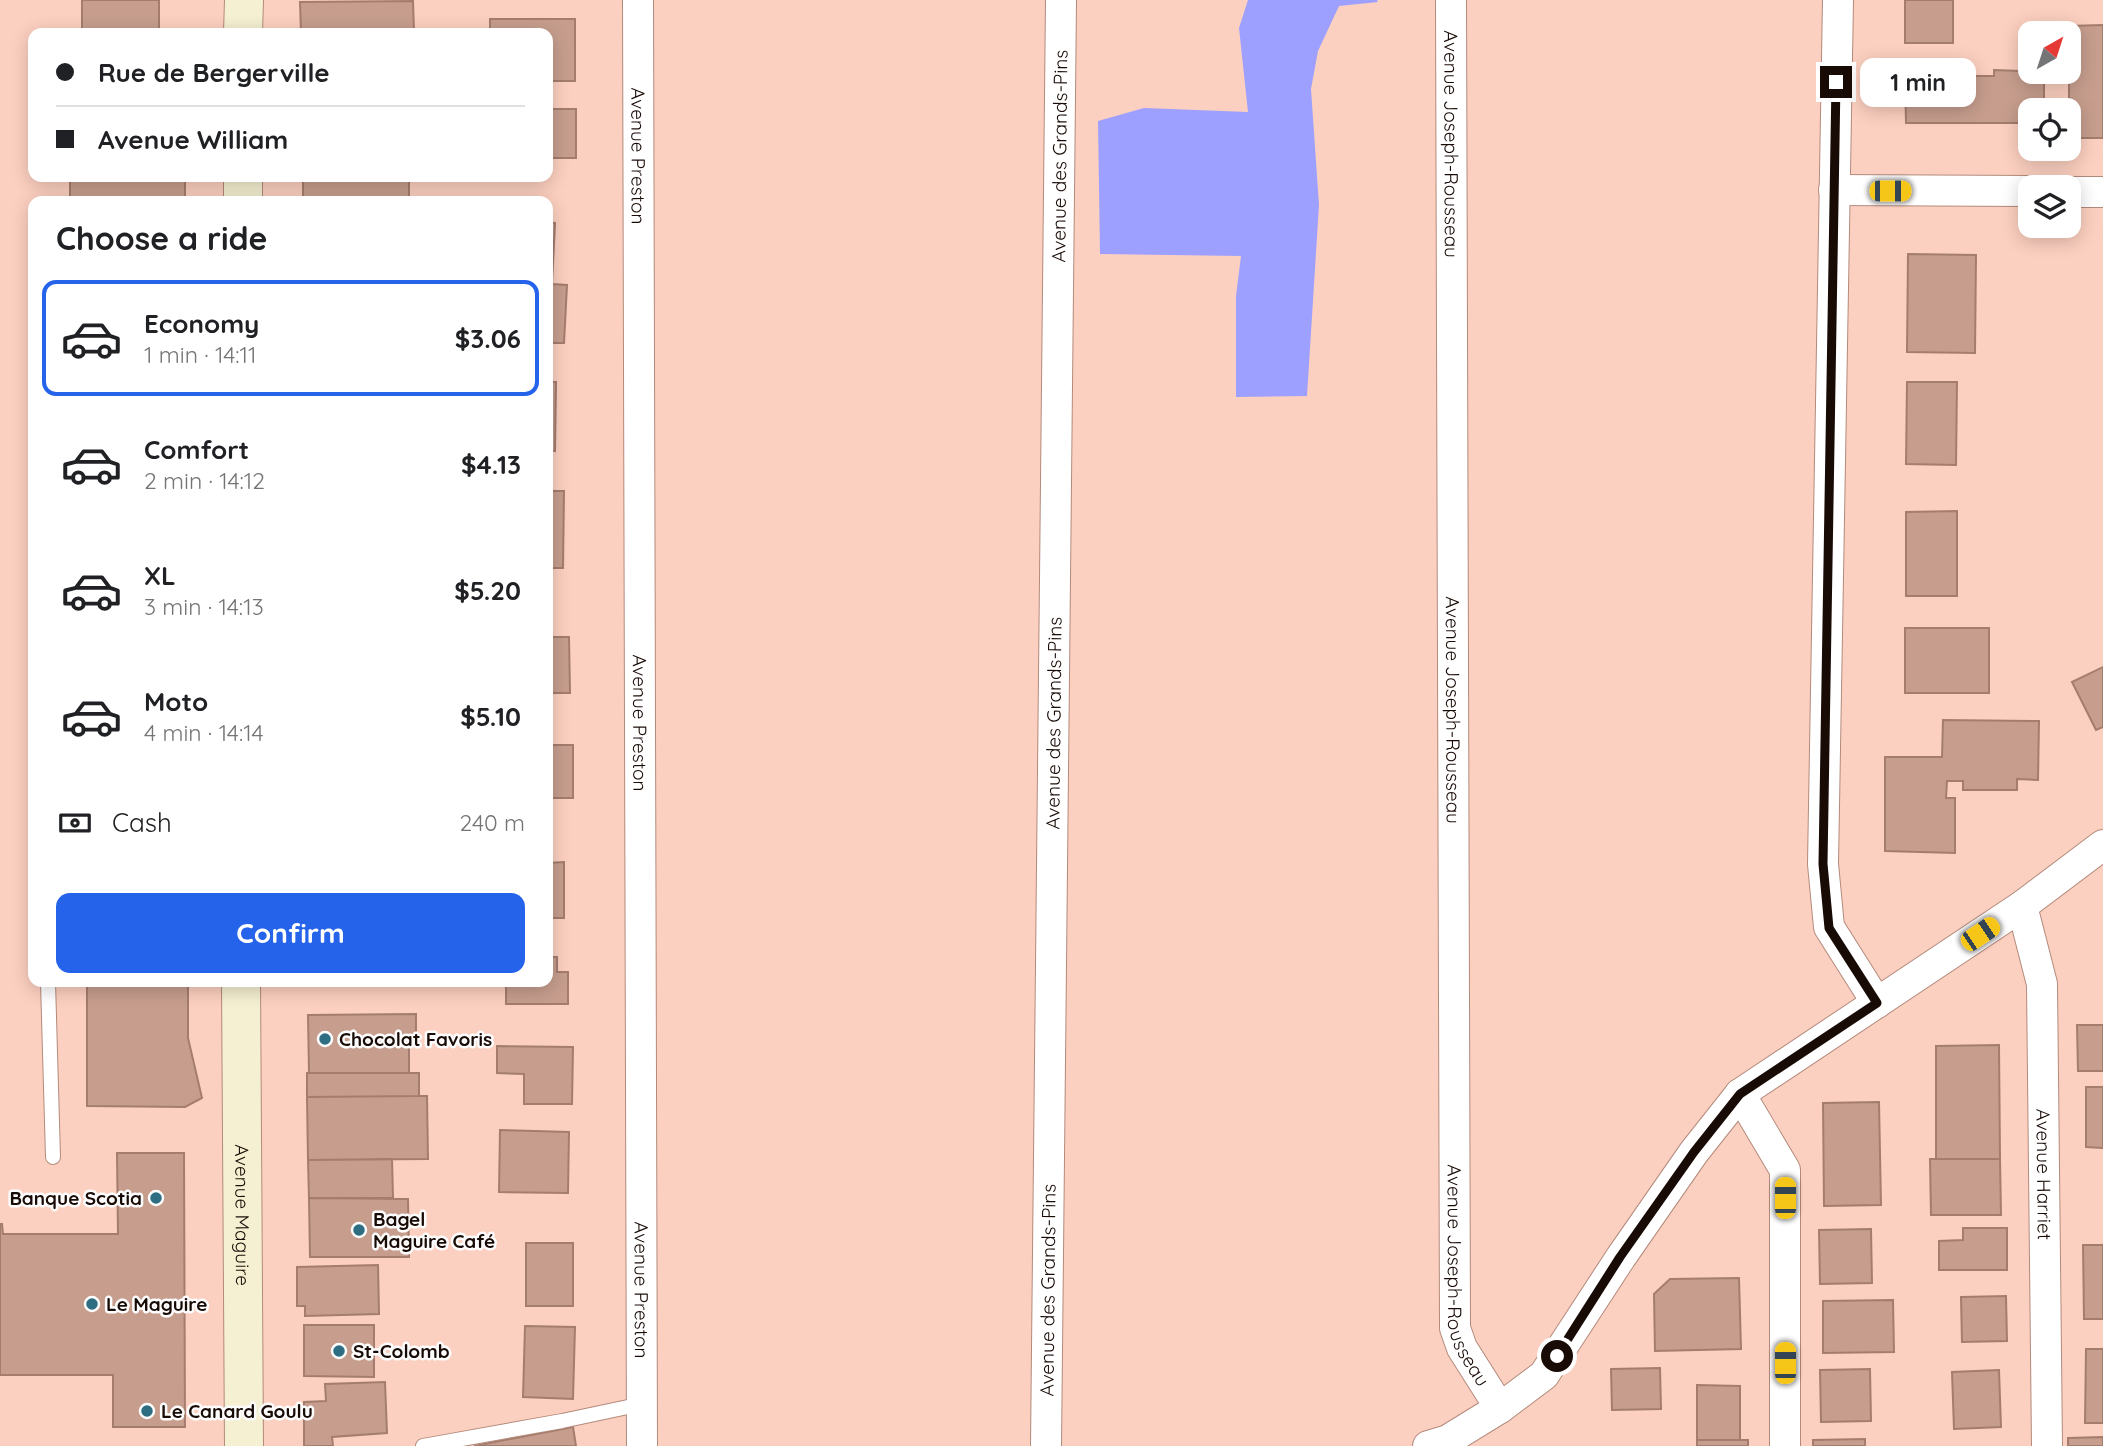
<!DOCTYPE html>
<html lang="en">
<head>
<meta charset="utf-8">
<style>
  body { margin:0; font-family:Quicksand,sans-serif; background:#f6f6f6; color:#202124; height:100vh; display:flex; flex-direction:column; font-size:26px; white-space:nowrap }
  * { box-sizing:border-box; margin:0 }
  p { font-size:23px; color:#757577 }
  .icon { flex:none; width:38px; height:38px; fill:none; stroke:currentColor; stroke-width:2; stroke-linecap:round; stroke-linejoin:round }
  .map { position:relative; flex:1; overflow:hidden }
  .details { position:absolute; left:28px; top:196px; width:525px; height:791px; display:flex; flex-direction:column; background:#fff; border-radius:14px; box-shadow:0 4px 18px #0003 }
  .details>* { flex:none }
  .guide { position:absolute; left:28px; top:28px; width:525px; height:154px; border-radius:14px; box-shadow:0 4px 18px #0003; display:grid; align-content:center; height:154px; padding:0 28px; background:#fff }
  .needle { width:46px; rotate:39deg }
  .controls { position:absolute; left:2018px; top:21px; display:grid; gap:14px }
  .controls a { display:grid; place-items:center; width:63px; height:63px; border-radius:14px; background:#fff; box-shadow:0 4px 18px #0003; font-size:35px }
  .end { position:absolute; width:32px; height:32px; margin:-16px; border:9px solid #180a05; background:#fff; box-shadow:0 0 0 4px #fff }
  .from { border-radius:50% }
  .bubble { position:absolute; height:49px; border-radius:14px; background:#fff; box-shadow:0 4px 18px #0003; font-size:23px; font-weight:700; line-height:49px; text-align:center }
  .car { position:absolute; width:21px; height:42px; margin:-21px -10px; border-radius:9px; box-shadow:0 0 5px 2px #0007; background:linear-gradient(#f5c518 24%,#345 0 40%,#f5c518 0 76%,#345 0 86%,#f5c518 0) }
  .guide b { display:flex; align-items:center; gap:24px; height:66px; font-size:26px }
  .guide b+b { border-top:2px solid #e0e0e0 }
  .guide i { width:18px; height:18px; background:#202124 }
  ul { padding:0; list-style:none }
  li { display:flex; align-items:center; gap:21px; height:116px; margin:0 14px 10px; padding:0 14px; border:4px solid transparent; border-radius:14px }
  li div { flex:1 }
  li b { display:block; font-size:26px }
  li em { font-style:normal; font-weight:700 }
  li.on { border-color:#2563eb }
  li>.icon { width:63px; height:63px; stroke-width:1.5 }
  h2 { padding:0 28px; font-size:32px; line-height:84px }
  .pay { display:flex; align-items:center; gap:18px; height:77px; padding:0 28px; font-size:26px }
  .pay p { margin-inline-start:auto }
  .action { display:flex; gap:14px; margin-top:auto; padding:14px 28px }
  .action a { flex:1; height:80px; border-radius:14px; background:#2563eb; color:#fff; font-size:28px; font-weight:700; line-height:80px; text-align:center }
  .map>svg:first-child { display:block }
  .forest { fill:#9da0fe }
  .building { fill:#c79e8e; stroke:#a57d6e; stroke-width:2 }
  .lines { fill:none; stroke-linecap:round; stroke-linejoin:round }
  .lane-casing { stroke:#b38a7c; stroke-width:16 }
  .street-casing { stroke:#b38a7c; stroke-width:32 }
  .secondary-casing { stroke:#b38a7c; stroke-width:40 }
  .lane { stroke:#fff; stroke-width:14 }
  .street { stroke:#fff; stroke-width:30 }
  .secondary { stroke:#f5f0d1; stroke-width:38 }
  .route { stroke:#180a05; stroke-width:9 }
  .poi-dot { fill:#2d6e82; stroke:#fcfcfc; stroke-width:2.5 }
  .labels { text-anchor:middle; stroke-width:5; stroke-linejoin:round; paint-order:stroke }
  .street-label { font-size:19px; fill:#180a05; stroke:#fcfcfc }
  .poi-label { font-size:19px; font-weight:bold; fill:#180a05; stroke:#fcfcfc; text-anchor:start }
</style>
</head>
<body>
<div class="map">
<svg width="2103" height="1446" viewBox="0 0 2103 1446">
  <rect width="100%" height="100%" fill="#fcd0c0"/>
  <path class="forest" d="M1248 0H1377L1378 2 1339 6 1318 51 1311 89 1319 205 1307 396 1236 397V296L1241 256 1100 254 1098 121 1144 108 1248 112 1239 28Z"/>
  <path class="building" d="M82 0H159V31H82Z
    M1905 0H1953V43H1905Z
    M413 1 414 33H301L300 2Z
    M490 19H575V81H548V33H490Z
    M2103 25V138H2069V26Z
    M1994 70 2044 72V110H2030V123H1906L1905 76H1994Z
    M548 109H576V158H548Z
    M70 177H185V201H70Z
    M303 177H409V201H303Z
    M548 222 555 223 552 284 567 285 564 343H548Z
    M1908 254 1976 255 1975 353 1907 352Z
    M548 382H556L555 451 548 450Z
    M1907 382H1957L1956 465 1906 464Z
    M548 491H564L563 568H548Z
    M1957 511V596H1906V512Z
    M1905 628H1989V693H1905Z
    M548 637H569L570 693H548Z
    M2103 667V727L2096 730 2072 682Z
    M1943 720 2039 721 2038 780 2017 779V790H1963V781H1947L1946 798H1955V853L1885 851V757H1942Z
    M548 745H573V798H548Z
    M564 862V918H548V863Z
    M548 957H557V972H568V1004H506V982H548Z
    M87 982H188V1038L202 1098 185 1107 87 1106Z
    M416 1014V1042L409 1043V1073H309L308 1015Z
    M2077 1025H2103V1071H2078Z
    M1999 1045 2000 1159H1936V1046Z
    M497 1046 573 1047 572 1104H524V1074L497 1073Z
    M307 1073H419V1096L307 1097Z
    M2086 1087H2103V1148L2086 1147Z
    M419 1096H427L428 1159 308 1160 307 1097Z
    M1879 1102 1881 1205 1824 1206 1823 1103Z
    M500 1130 569 1132 568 1193 499 1192Z
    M117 1153H184L185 1427H113V1375H0V1224H2L3 1234H118Z
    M392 1159 393 1198H309L308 1160Z
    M1930 1159H2000L2001 1215H1931Z
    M309 1198 408 1199 409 1257H310Z
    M309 1198 408 1199 409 1257H310Z
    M1963 1228H2007V1270H1939V1241L1963 1240Z
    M1871 1229 1872 1283 1820 1284 1819 1230Z
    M526 1243H573V1306H526Z
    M2083 1245H2103V1319H2084Z
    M378 1265 379 1314 305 1316V1306H297V1267Z
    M1739 1278 1741 1349 1655 1351 1654 1294 1670 1279Z
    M2006 1296 2007 1341 1962 1342 1961 1297Z
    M1893 1300 1894 1352 1823 1353V1301Z
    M304 1325H374V1377L304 1376Z
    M525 1326 575 1327 573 1399 523 1397Z
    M2086 1349H2103V1423H2085Z
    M1660 1368 1661 1409 1612 1410 1611 1369Z
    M1870 1369 1871 1421 1821 1422 1820 1370Z
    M1999 1370 2001 1427 1954 1429 1952 1372Z
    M385 1382 387 1433 332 1437 333 1446H304V1402L326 1401 325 1384Z
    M1697 1385 1740 1386V1440H1697Z
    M573 1427 576 1446H474Z
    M2103 1437V1446H2068V1438Z
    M1865 1439V1446H1813V1440Z
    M1697 1440H1748V1446H1697Z"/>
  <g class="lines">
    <g class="lane-casing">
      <path id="lane" d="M48 982 53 1157
        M423 1446 562 1421 642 1404"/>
    </g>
    <g class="street-casing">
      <g id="street">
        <path id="s1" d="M638 0 642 1446"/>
        <path id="s2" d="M1451 0 1455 1328 1462 1348 1500 1408"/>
        <path d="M1838 0 1823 864 1829 927 1877 1003"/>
        <path d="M1834 190 2030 191"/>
        <path d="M2068 192H2103"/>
        <path id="s3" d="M2022 906 2042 984 2047 1446"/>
        <path d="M1740 1094 1785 1170V1446"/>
        <path id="s4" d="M1046 1446 1061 0"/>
        <path d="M1428 1446 1448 1440 1500 1408 1544 1375 1621 1257 1694 1152 1740 1094 2022 906 2103 845"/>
      </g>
    </g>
    <g class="secondary-casing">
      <g id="secondary">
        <path d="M243 33 244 0"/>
        <path d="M243 201V177"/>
        <path id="s5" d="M241 982 244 1446"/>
      </g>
    </g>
    <use href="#lane" class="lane"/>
    <use href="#street" class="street"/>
    <use href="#secondary" class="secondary"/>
  </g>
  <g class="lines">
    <path class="route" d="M1557 1356 1620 1257 1694 1152 1740 1094 1877 1003 1829 928 1823 864 1836 82"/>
  </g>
  <g class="poi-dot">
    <circle cx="325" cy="1039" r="7"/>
    <circle cx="156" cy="1198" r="7"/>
    <circle cx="359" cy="1230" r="7"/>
    <circle cx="92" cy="1304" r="7"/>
    <circle cx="339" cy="1351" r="7"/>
    <circle cx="147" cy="1411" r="7"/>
  </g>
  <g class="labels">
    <g class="street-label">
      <text dy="7" stroke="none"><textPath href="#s2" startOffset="144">Avenue Joseph-Rousseau</textPath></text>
      <text dy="7" stroke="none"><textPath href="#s1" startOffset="156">Avenue Preston</textPath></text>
      <text dy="7" stroke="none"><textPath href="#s4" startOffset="1290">Avenue des Grands-Pins</textPath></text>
      <text dy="7" stroke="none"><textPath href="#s2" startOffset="710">Avenue Joseph-Rousseau</textPath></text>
      <text dy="7" stroke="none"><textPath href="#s1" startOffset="723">Avenue Preston</textPath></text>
      <text dy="7" stroke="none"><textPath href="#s4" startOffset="723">Avenue des Grands-Pins</textPath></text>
      <text dy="7" stroke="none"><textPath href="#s3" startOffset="271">Avenue Harriet</textPath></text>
      <text dy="7" stroke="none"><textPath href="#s5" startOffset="233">Avenue Maguire</textPath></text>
      <text dy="7" stroke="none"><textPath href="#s2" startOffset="1278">Avenue Joseph-Rousseau</textPath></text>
      <text dy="7" stroke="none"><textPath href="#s1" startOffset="1290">Avenue Preston</textPath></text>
      <text dy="7" stroke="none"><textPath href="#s4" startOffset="156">Avenue des Grands-Pins</textPath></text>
    </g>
    <g class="poi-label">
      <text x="339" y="1046">Chocolat Favoris</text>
      <text x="142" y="1205" text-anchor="end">Banque Scotia</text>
      <text x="373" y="1226">Bagel<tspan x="373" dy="22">Maguire Café</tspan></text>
      <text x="106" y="1311">Le Maguire</text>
      <text x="353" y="1358">St-Colomb</text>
      <text x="161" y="1418">Le Canard Goulu</text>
    </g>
  </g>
</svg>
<div class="controls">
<a><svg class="needle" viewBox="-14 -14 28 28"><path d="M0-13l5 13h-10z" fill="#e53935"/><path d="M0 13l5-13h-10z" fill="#757577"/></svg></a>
<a><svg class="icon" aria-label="locate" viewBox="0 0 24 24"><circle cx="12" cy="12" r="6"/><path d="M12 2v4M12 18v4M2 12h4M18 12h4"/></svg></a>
<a><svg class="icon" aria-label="layers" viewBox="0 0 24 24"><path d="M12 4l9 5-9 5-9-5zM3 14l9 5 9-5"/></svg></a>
</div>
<i class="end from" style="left:1557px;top:1356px"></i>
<i class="end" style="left:1836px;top:82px"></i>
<div class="bubble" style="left:1860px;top:58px;width:116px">1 min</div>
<i class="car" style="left:1890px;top:191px;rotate:90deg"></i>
<i class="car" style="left:1980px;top:934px;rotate:56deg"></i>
<i class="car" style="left:1785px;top:1198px;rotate:0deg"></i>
<i class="car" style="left:1785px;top:1363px;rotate:0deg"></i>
<div class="guide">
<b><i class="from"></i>Rue de Bergerville</b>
<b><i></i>Avenue William</b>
</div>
<section class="details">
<h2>Choose a ride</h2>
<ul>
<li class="on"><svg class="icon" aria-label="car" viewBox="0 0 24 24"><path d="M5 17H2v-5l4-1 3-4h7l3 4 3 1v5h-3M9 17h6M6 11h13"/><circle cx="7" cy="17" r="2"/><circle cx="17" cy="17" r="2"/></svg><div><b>Economy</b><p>1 min · 14:11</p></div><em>$3.06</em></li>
<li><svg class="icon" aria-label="car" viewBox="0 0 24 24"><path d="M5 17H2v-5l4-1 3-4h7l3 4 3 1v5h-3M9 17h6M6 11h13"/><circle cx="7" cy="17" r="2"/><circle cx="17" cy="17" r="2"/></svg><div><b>Comfort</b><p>2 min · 14:12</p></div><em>$4.13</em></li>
<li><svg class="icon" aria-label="car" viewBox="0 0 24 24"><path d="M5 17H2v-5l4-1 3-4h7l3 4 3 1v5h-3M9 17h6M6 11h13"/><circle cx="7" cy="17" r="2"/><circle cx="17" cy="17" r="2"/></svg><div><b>XL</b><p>3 min · 14:13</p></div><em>$5.20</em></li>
<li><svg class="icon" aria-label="car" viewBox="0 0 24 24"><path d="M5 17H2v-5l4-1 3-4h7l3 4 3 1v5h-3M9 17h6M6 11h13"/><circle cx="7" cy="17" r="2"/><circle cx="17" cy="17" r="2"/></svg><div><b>Moto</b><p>4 min · 14:14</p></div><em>$5.10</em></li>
</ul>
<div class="pay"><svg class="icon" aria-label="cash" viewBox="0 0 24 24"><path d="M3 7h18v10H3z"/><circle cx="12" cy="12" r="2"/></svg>Cash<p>240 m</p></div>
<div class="action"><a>Confirm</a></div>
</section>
</div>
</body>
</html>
